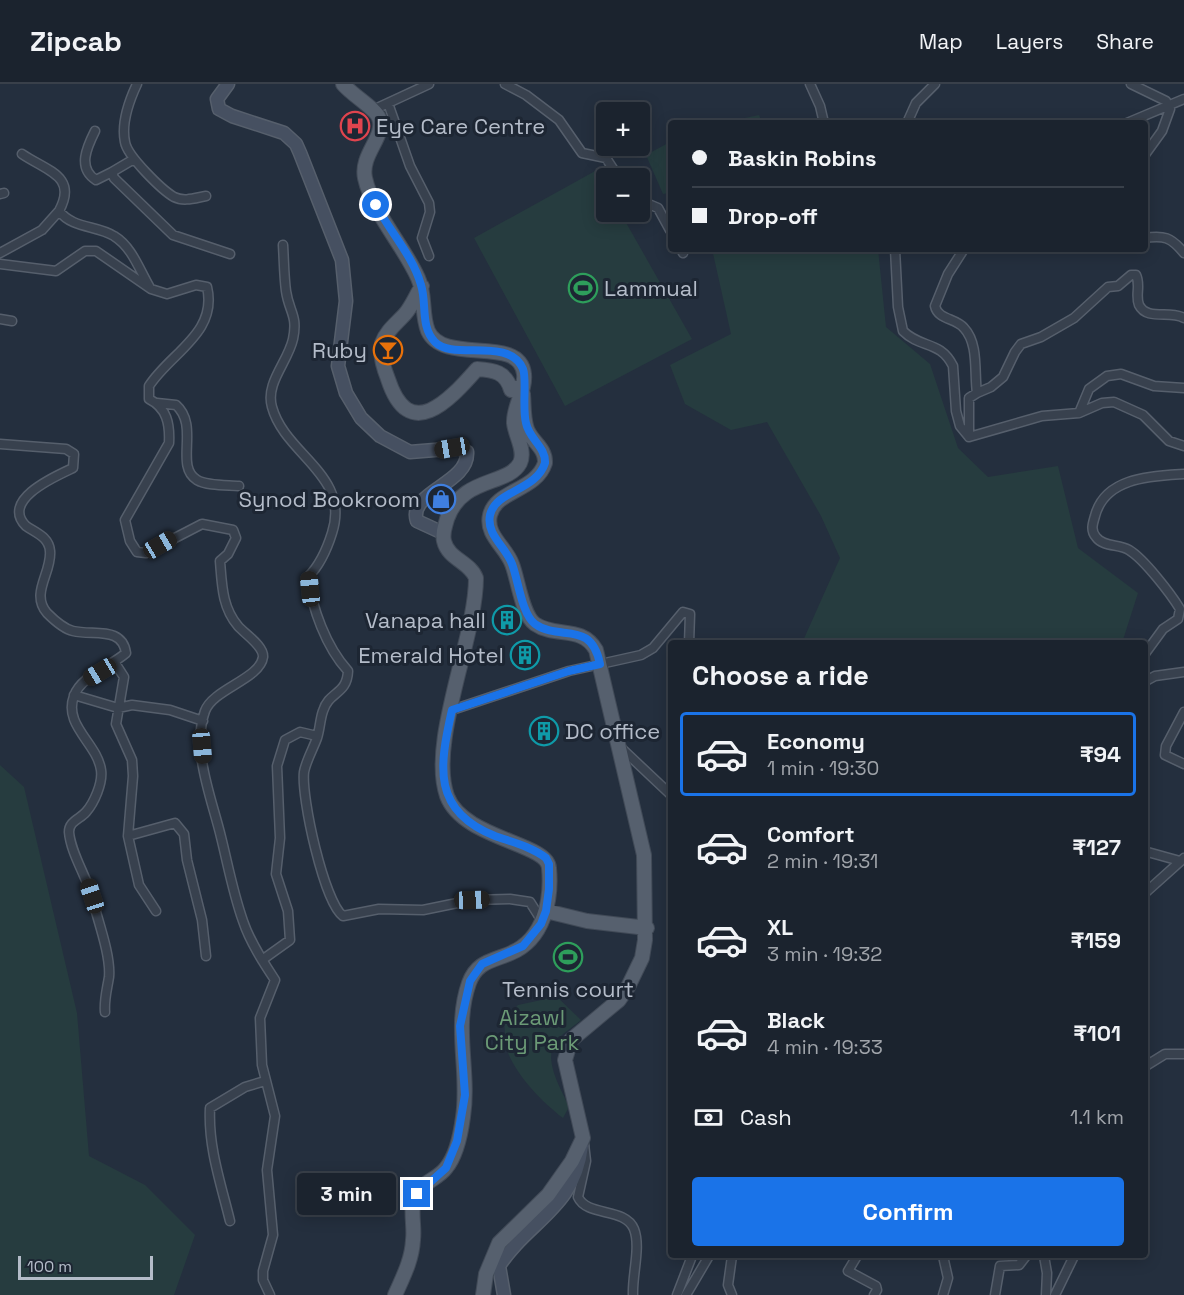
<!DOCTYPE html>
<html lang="en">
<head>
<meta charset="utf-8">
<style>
  body { margin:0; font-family:"Space Grotesk",sans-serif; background:#242b36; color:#f1f3f6; height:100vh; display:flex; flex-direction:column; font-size:22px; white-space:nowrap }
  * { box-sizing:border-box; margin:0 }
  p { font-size:20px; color:#a0a4aa }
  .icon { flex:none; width:33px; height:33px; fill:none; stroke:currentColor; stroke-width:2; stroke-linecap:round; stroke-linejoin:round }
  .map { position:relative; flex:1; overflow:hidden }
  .side { position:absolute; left:668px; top:556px; width:480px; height:618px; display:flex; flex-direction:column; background:#1b232e; border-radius:6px; box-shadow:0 3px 15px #0003,0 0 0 2px #39404a }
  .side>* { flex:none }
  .guide { position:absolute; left:668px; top:36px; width:480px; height:132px; border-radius:6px; box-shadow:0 3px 15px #0003,0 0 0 2px #39404a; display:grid; align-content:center; height:132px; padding:0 24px; background:#1b232e }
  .buttons { position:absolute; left:596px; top:18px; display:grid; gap:12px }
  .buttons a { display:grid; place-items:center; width:54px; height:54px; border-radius:6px; background:#1b232e; box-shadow:0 3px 15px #0003,0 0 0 2px #39404a; font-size:30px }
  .scale { position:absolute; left:18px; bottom:15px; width:135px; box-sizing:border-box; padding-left:6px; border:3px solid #b4bcc9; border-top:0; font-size:16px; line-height:21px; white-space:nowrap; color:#b4bcc9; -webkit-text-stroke:4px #1d2633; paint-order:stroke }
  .end { position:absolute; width:27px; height:27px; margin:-14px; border:8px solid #1a73e8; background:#fff; box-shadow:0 0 0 3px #fff }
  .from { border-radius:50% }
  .bubble { position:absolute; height:42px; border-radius:6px; background:#1b232e; box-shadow:0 3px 15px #0003,0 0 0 2px #39404a; font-size:20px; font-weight:600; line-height:42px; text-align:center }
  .car { position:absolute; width:18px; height:36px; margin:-18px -9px; border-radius:8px; box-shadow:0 0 4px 2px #0007; background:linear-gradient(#222 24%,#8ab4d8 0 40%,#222 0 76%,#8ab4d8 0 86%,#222 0) }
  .guide b { display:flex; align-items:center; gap:21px; height:57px; font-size:22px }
  .guide b+b { border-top:2px solid #39404a }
  .guide i { width:15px; height:15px; background:#f1f3f6 }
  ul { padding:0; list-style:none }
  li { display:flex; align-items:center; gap:18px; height:84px; margin:0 12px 9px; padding:0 12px; border:3px solid transparent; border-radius:6px }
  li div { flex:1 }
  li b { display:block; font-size:22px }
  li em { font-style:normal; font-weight:600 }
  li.active { border-color:#1a73e8 }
  li>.icon { width:54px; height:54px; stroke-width:1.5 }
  h2 { padding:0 24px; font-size:27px; line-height:72px }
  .pay { display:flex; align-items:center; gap:15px; height:66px; padding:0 24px; font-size:22px }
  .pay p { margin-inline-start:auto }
  .action { display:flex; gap:12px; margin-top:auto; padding:12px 24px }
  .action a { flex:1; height:69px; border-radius:6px; background:#1a73e8; color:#fff; font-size:24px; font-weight:600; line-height:69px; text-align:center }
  header { display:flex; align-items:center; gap:36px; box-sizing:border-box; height:84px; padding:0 30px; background:#1b232e; border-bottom:2px solid #39404a }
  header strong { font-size:28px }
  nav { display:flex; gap:33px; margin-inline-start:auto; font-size:21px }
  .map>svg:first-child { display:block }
  .green { fill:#263c3f }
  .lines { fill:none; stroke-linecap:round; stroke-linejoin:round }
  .street-casing { stroke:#565f6c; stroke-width:11 }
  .secondary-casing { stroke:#565f6c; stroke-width:15 }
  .primary-casing { stroke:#414a57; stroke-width:16 }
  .street { stroke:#38414e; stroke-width:8 }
  .secondary { stroke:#465061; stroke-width:12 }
  .primary { stroke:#56606e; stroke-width:14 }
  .route { stroke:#1a73e8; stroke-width:8 }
  .labels { text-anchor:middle; stroke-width:6; stroke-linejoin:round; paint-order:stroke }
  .poi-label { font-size:22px; fill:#b4bcc9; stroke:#1d2633; text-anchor:end }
  .park-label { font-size:22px; fill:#6b9a76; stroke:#1d2633 }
</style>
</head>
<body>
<header>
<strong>Zipcab</strong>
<nav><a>Map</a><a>Layers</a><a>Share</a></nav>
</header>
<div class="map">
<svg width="1184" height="1211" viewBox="0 0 1184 1211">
  <rect width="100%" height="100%" fill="#242f3e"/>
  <path class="green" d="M759 31 762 39H721Z
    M670 58V109L663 110 646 71Z
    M597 86 606 102V128H620L692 255 565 322 474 154Z
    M712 165H878L886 243 930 280 958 364 988 393 1058 382 1078 464 1138 509 1122 559H802L840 474 821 432 767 338 731 346 685 320 670 281 731 250Z
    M0 681 24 703 77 929 89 1072 145 1101 195 1151 174 1211H0Z
    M553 909 581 936C573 943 561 950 555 959 543 977 562 1006 569 1023L563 1034C542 1018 518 993 508 969 505 959 505 946 504 936L518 921 546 915Z"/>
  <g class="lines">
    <g class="street-casing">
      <path id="street" d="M137 0C129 17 121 39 125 58 127 72 162 106 174 113 184 118 195 114 206 112
        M505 0 526 11 559 36 582 69 606 74 619 94
        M810 0 820 22 824 39
        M1131 0 1166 17 1170 25 1162 47 1144 72
        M388 19 410 82 429 119 430 128 422 154 429 172
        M373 26 429 0
        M907 39 916 19 935 0
        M1127 39 1184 15
        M95 47C87 63 77 84 96 96L112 88
        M22 70C47 87 78 92 59 127
        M134 75 112 88 114 94 173 151 230 170
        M0 110 4 109
        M639 116 658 124 670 146
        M1144 154C1164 151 1171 153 1184 169
        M283 161C284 177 284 192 286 207 289 228 298 231 293 255 288 278 265 299 272 323 285 371 351 391 332 449 327 465 320 481 308 493 312 524 326 563 348 587 347 611 329 607 323 627 320 635 320 645 317 654 313 665 306 677 304 688 301 713 324 818 343 832L379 825 423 826 472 816 510 815 530 818 542 837
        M681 165 683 169
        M895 165 898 223 903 247C921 265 940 256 953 282L956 327 960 342 969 353 1042 332 1079 329 1102 319 1114 318 1143 331 1169 357 1184 362
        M964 165 948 190 935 222C938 236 956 234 964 244 979 260 974 289 977 309L969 314V353
        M0 169 42 146 59 127C73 145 97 141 114 152 132 163 139 185 149 202
        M0 180 56 187 85 167H96L151 205 167 210 196 201 207 203C218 249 170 269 149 302V315C167 324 170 340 169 359L125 436 130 457 137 468 146 469 202 440 233 446 236 454 228 470 220 477C222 501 222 523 238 542 245 550 264 562 263 573 260 595 213 605 205 627 191 666 212 715 221 753 228 781 233 809 243 837 250 858 263 878 275 896L260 934 262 981 275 1032 267 1086 273 1151 263 1187V1196L270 1211
        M0 235 12 237
        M977 309 991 303 1003 293 1015 268 1021 260 1041 253 1074 234 1108 203 1118 202 1131 191H1136C1141 201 1135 211 1139 221 1147 237 1170 226 1184 234
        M157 319 176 321C200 342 174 382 197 396 207 402 227 401 239 402
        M1079 329 1089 305 1107 292 1121 290 1154 302 1184 304
        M0 360 66 365 74 370 73 384C56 392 0 416 26 442 36 449 49 453 50 467 52 489 30 509 47 529 54 536 64 545 73 547 94 552 122 542 126 569 110 583 81 592 74 612 63 641 97 659 101 686 103 699 94 719 86 728 80 735 69 737 69 748 71 771 88 794 93 817 98 837 111 872 109 893 107 906 104 915 105 928
        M1144 571 1163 545 1178 535 1180 525C1171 510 1144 475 1129 466 1119 460 1103 463 1096 453 1090 446 1093 439 1095 432 1105 393 1152 392 1184 390
        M115 579 124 593 116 640 132 676 133 692 128 752 139 801 156 827
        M1144 598 1155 592 1184 588
        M74 611 118 624 132 621 170 626 203 637
        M452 626 569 587 641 571 653 564 683 528 690 530 689 560
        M1184 628 1166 662 1165 671 1184 680
        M618 661 670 710
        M128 752 175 739 184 750 187 776 202 836 206 872
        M1144 767 1180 777
        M1144 810 1184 774
        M262 876 290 856 288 827 276 790 280 754 277 682 285 656 300 648 317 652
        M1144 983 1165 970H1184
        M584 1060 586 1077 578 1113C587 1133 625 1123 634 1145 641 1163 632 1191 633 1211
        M230 1137C221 1100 208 1063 210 1024L245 1003 265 997
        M732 1172 728 1201 732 1211
        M857 1172 848 1187 876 1202 877 1206 874 1211
        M1044 1172 1047 1189 1046 1211
        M677 1211 692 1172
        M686 1211 709 1172
        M943 1211 948 1194 943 1172
        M995 1211 1000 1182 1019 1181 1026 1172
        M1055 1211 1074 1172"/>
    </g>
    <g class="secondary-casing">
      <path id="secondary" d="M228 0 217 15 219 25 232 32 284 49 296 60 300 69 342 176 346 217 338 282 346 309 361 334 380 352 410 368 459 364 467 368C469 400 407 408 417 437L443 449
        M504 1211 499 1182C528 1137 575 1124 582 1062"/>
    </g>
    <g class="primary-casing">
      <path id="primary" d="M343 0C352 11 376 25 379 34 386 53 360 70 365 94 373 130 403 160 418 194 426 211 421 230 428 247 444 282 520 250 524 290 526 307 513 322 514 339 515 351 526 367 520 379 508 402 462 392 447 435 445 443 442 449 444 457 448 475 470 478 476 494 476 554 428 658 447 712 463 755 548 759 549 784 552 816 544 855 511 869 493 877 477 877 469 899 453 944 470 987 463 1033 461 1048 456 1072 446 1084 438 1095 422 1098 416 1111 409 1126 415 1141 413 1156 412 1176 403 1193 395 1211
        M422 202C416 211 412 222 405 230 397 239 386 247 382 259 379 270 384 285 388 295 409 360 449 317 477 285 494 286 506 288 511 306L523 302
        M546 827 587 837 647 844
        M483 1211 486 1190 499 1159 548 1111 572 1077 583 1054 565 976 571 956 619 916 628 903 642 874 645 856 644 771 596 566C582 541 555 554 535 540 522 531 518 495 512 480 506 463 485 451 490 431 496 406 536 407 545 379 546 364 532 358 527 345 523 334 524 321 523 310"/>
    </g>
    <use href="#street" class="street"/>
    <use href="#secondary" class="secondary"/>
    <use href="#primary" class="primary"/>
  </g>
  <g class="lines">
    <path class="route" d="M376 121C390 148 413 172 421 201 427 219 420 243 435 258 453 277 509 252 523 285 527 295 522 325 526 339 529 355 546 363 545 379 536 407 496 406 490 431 486 451 506 463 512 480 518 495 522 531 535 540 560 558 591 535 600 580L569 587 452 626C439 683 432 727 495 752 512 758 532 763 546 774L549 780V805L546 827 541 840 523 862 482 880 470 897 460 942 465 1011 457 1057 446 1084 417 1110"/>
  </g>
  <defs>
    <g id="hospital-ring" transform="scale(1.5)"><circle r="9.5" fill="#1d2633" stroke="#e0444e" stroke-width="1.5"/><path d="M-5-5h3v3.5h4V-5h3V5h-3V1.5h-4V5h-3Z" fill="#e0444e"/></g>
    <g id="stadium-ring" transform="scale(1.5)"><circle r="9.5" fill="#1d2633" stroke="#2e9e5b" stroke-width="1.5"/><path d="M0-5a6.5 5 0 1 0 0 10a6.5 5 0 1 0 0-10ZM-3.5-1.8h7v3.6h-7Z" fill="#2e9e5b"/></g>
    <g id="bar-ring" transform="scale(1.5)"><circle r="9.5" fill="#1d2633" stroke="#e8710a" stroke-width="1.5"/><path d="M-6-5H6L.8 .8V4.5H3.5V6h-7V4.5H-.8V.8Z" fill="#e8710a"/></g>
    <g id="shop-ring" transform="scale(1.5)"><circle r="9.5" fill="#1d2633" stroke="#3f7fe0" stroke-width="1.5"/><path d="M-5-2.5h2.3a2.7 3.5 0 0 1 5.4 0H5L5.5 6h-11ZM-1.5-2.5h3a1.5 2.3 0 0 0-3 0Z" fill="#3f7fe0"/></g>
    <g id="building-ring" transform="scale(1.5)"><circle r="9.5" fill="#1d2633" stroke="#0f9aa8" stroke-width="1.5"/><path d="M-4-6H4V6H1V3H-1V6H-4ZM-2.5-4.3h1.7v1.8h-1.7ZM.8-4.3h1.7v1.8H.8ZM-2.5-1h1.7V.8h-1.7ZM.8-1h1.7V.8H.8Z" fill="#0f9aa8"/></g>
  </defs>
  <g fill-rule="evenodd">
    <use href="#hospital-ring" x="355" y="42"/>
    <use href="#stadium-ring" x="583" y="204"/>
    <use href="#bar-ring" x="388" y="266"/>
    <use href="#shop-ring" x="441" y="415"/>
    <use href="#building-ring" x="507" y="536"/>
    <use href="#building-ring" x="525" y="571"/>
    <use href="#building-ring" x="544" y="647"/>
    <use href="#stadium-ring" x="568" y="873"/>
  </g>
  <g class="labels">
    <g class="poi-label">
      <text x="376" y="50" text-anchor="start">Eye Care Centre</text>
      <text x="604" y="212" text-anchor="start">Lammual</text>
      <text x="367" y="274">Ruby</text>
      <text x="420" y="423">Synod Bookroom</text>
      <text x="486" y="544">Vanapa hall</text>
      <text x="504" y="579">Emerald Hotel</text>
      <text x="565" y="655" text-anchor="start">DC office</text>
      <text x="568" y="913" text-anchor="middle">Tennis court</text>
    </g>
    <g class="park-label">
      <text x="532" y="941">Aizawl<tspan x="532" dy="25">City Park</tspan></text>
    </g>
  </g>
</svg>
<div class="buttons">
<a>+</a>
<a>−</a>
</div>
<div class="scale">100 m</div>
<i class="end from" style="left:376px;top:121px"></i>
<i class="end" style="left:417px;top:1110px"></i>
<div class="bubble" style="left:297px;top:1089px;width:99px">3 min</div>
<i class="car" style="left:452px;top:364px;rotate:260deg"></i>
<i class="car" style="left:160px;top:461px;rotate:60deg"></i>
<i class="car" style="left:310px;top:505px;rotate:354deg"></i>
<i class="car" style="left:100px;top:588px;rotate:239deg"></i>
<i class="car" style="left:202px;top:662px;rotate:175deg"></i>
<i class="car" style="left:92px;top:812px;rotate:342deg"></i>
<i class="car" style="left:472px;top:816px;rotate:88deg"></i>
<div class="guide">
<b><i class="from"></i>Baskin Robins</b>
<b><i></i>Drop-off</b>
</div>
<section class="side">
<h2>Choose a ride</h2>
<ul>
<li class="active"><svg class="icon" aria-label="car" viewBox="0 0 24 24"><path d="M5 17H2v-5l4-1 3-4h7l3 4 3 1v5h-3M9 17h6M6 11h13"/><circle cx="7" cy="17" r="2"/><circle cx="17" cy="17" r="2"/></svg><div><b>Economy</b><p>1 min · 19:30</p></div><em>₹94</em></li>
<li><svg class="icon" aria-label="car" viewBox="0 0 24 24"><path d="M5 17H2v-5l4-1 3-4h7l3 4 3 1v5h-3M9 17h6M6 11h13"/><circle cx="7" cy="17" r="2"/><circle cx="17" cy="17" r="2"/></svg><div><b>Comfort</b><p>2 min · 19:31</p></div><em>₹127</em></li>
<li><svg class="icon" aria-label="car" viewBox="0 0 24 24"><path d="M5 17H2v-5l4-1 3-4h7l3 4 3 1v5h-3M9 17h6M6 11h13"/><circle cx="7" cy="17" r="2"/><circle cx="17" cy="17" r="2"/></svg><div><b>XL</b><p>3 min · 19:32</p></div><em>₹159</em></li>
<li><svg class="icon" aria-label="car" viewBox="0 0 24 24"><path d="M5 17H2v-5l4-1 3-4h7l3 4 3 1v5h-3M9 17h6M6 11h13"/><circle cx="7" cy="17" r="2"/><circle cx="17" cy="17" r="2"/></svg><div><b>Black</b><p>4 min · 19:33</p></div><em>₹101</em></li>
</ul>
<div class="pay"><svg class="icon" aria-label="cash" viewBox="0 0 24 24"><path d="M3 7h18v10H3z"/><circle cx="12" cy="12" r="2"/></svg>Cash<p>1.1 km</p></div>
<div class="action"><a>Confirm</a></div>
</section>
</div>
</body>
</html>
